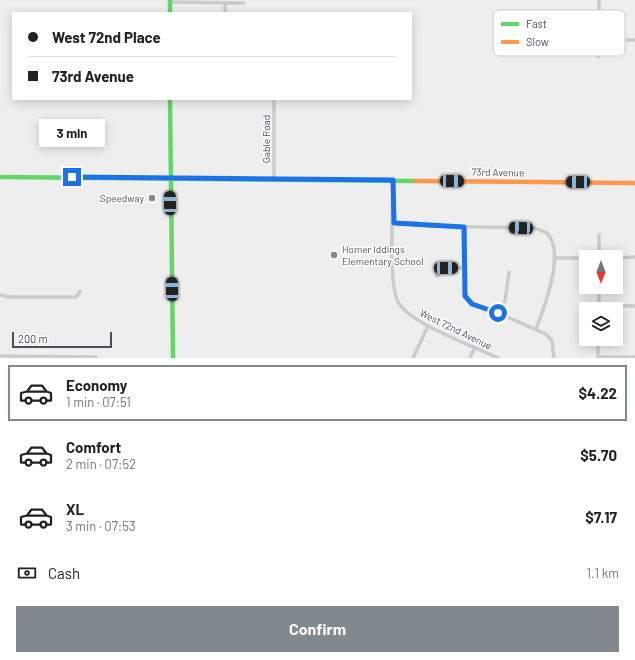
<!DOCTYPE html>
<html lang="en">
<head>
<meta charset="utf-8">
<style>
  body { margin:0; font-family:Barlow,sans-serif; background:#f6f6f6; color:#222; height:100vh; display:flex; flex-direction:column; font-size:15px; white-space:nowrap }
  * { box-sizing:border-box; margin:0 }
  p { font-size:13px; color:#767676 }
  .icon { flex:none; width:22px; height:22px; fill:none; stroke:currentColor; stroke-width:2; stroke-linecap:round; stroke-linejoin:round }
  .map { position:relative; height:358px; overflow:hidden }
  .side { display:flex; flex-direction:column; background:#fff; flex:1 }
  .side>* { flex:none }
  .hud { position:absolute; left:12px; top:12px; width:400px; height:88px; border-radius:0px; box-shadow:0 2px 10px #0003; display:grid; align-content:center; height:88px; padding:0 16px; background:#fff }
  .needle { width:26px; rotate:180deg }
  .buttons { position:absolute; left:579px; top:250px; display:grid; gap:8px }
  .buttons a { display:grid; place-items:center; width:44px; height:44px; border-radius:0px; background:#fff; box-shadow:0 2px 10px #0003; font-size:20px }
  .scale { position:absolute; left:12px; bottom:10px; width:100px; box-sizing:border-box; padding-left:4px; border:2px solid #46515b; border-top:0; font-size:11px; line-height:14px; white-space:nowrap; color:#46515b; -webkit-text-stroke:3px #fff; paint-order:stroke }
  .end { position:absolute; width:18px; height:18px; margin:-9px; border:5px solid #1a73e8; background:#fff; box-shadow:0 0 0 2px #fff }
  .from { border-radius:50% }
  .bubble { position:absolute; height:28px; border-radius:0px; background:#fff; box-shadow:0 2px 10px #0003; font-size:13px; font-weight:700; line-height:28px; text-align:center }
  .car { position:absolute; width:12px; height:24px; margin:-12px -6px; border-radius:5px; box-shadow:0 0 3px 1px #0007; background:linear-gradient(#222 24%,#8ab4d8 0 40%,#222 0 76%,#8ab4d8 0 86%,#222 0) }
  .hud b { display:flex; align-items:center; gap:14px; height:38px; font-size:15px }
  .hud b+b { border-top:1px solid #e0e0e0 }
  .hud i { width:10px; height:10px; background:#222 }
  ul { padding:7px 0 0; list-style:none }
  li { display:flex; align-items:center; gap:12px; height:56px; margin:0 8px 6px; padding:0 8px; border:2px solid transparent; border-radius:0px }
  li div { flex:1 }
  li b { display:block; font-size:15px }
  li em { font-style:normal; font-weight:700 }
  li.on { border-color:#81888e }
  li>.icon { width:36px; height:36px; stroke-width:1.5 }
  .pay { display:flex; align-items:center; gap:10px; height:44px; padding:0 16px; font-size:15px }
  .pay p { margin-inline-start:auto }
  .primary-button { display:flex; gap:8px; margin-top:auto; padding:8px 16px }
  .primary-button a { flex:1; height:46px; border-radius:0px; background:#81888e; color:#fff; font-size:16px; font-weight:700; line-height:46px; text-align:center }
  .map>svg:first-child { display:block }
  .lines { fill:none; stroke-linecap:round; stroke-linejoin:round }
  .street { stroke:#c9cbcd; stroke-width:3.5 }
  .fast { stroke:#63d668; stroke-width:4.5 }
  .slow { stroke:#ff974d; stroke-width:4.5 }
  .route { stroke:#1a73e8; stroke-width:5 }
  .poi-dot { fill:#81888e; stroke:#fff; stroke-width:1.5 }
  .labels { text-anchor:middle; stroke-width:3; stroke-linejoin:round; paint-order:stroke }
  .street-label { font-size:10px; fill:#46515b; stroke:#fff }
  .poi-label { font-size:10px; fill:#46515b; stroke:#fff; text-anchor:end }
  .key { fill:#fff; stroke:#c8cbce; stroke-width:1 }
  .key-label { font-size:11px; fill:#46515b }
</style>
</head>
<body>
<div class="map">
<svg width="635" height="358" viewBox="0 0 635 358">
  <rect width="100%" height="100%" fill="#efeeee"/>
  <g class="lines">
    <path class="street" d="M170 2 244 3
      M225 13V3
      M599 40H635
      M598 57 599 0
      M274 99V179
      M393 180C393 205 388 283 398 302 410 324 474 346 498 358
      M394 223H417L427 226 535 228C539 230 544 231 547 233 566 252 544 308 536 329
      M465 227V296L472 304 498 313 546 334 552 341 554 358
      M599 257V235
      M554 258H586
      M616 258 635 257
      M437 276 446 268H464
      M0 295 9 297H76L80 291
      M599 305 635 306
      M599 309V287
      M498 313 505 301 509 272
      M0 356 96 357
      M598 357H635
      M413 358 428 326
      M470 358 475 347
      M598 358V339"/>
    <path class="fast" d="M170 0V13
      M170 99 173 358
      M0 177 415 181"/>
    <path class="slow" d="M415 181 635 183"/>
  </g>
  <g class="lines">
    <path class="route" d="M72 177 393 180 394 223 464 227 465 296 472 304 498 313"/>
  </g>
  <g class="poi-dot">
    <circle cx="152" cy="198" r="4"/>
    <circle cx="334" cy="255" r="4"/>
  </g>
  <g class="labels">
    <g class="street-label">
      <text transform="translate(266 139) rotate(-90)" y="4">Gable Road</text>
      <text transform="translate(498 172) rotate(1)" y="4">73rd Avenue</text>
      <text transform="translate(456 329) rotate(26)" y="4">West 72nd Avenue</text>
    </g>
    <g class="poi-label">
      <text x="144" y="202">Speedway</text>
      <text x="342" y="253" text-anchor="start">Homer Iddings<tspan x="342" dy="12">Elementary School</tspan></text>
    </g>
  </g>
  <rect x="493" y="10" width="132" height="46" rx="6" class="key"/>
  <rect x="501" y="22" width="18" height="4" fill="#63d668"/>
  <rect x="501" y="40" width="18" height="4" fill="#ff974d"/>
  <g class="key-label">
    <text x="526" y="28">Fast</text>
    <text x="526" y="46">Slow</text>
  </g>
</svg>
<div class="buttons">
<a><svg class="needle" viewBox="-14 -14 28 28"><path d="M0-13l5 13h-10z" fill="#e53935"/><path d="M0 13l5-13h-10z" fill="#767676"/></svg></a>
<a><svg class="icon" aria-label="layers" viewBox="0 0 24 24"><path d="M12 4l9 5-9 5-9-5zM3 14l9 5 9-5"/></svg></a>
</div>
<div class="scale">200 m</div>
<i class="end from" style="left:498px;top:313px"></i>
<i class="end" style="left:72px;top:177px"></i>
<div class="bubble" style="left:39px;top:119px;width:66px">3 min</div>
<i class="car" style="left:452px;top:181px;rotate:91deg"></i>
<i class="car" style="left:578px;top:182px;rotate:270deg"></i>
<i class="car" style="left:170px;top:203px;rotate:359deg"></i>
<i class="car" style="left:521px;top:228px;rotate:272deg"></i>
<i class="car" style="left:446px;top:268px;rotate:89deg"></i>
<i class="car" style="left:172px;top:289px;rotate:359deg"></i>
<div class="hud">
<b><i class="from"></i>West 72nd Place</b>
<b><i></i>73rd Avenue</b>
</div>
</div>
<section class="side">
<ul>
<li class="on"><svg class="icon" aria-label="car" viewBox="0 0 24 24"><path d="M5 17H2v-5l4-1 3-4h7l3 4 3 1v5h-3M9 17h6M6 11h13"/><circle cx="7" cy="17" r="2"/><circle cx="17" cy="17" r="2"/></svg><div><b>Economy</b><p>1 min · 07:51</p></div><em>$4.22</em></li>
<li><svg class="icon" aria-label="car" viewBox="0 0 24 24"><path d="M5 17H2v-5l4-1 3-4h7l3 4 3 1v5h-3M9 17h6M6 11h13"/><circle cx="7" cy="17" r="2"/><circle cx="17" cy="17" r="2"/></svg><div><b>Comfort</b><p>2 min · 07:52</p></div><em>$5.70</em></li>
<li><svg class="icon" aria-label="car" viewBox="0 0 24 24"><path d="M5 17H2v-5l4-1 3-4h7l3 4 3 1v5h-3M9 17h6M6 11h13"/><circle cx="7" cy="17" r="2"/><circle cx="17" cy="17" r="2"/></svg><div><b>XL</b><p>3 min · 07:53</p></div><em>$7.17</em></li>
</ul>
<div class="pay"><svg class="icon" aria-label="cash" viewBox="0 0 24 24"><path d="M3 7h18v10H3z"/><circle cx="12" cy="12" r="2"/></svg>Cash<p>1.1 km</p></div>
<div class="primary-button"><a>Confirm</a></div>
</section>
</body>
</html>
